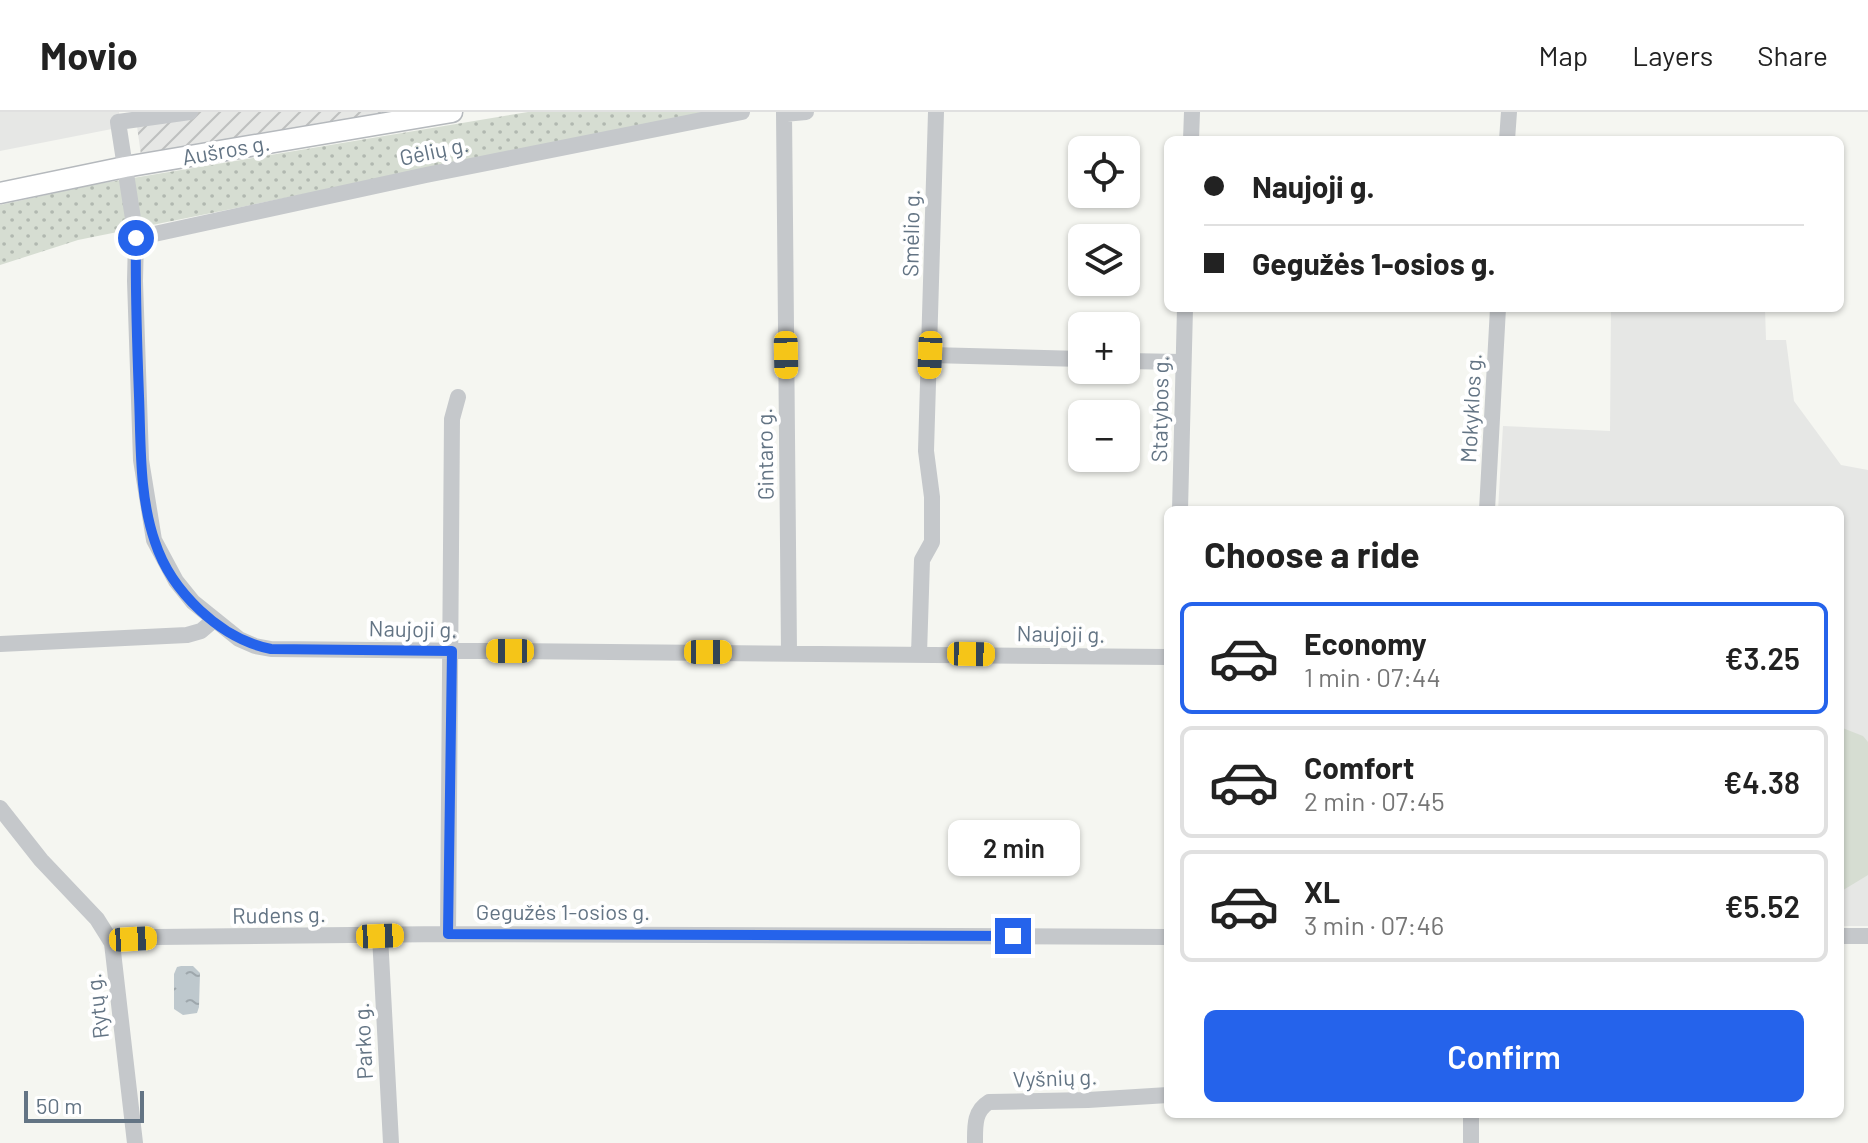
<!DOCTYPE html>
<html lang="en">
<head>
<meta charset="utf-8">
<style>
  body { margin:0; font-family:Barlow,sans-serif; background:#f2f2f2; color:#222; height:100vh; display:flex; flex-direction:column; font-size:30px; white-space:nowrap }
  * { box-sizing:border-box; margin:0 }
  p { font-size:26px; color:#767676 }
  .icon { flex:none; width:44px; height:44px; fill:none; stroke:currentColor; stroke-width:2; stroke-linecap:round; stroke-linejoin:round }
  .map { position:relative; flex:1; overflow:hidden }
  .sheet { position:absolute; left:1164px; top:394px; width:680px; height:612px; display:flex; flex-direction:column; background:#fff; border-radius:12px; box-shadow:0 2px 6px #0004 }
  .sheet>* { flex:none }
  .banner { position:absolute; left:1164px; top:24px; width:680px; height:176px; border-radius:12px; box-shadow:0 2px 6px #0004; display:grid; align-content:center; height:176px; padding:0 40px; background:#fff }
  .controls { position:absolute; left:1068px; top:24px; display:grid; gap:16px }
  .controls a { display:grid; place-items:center; width:72px; height:72px; border-radius:12px; background:#fff; box-shadow:0 2px 6px #0004; font-size:40px }
  .scale { position:absolute; left:24px; bottom:20px; width:120px; box-sizing:border-box; padding-left:8px; border:4px solid #637484; border-top:0; font-size:22px; line-height:28px; white-space:nowrap; color:#637484; -webkit-text-stroke:6px #fff; paint-order:stroke }
  .end { position:absolute; width:36px; height:36px; margin:-18px; border:10px solid #2563eb; background:#fff; box-shadow:0 0 0 4px #fff }
  .from { border-radius:50% }
  .bubble { position:absolute; height:56px; border-radius:12px; background:#fff; box-shadow:0 2px 6px #0004; font-size:26px; font-weight:600; line-height:56px; text-align:center }
  .car { position:absolute; width:24px; height:48px; margin:-24px -12px; border-radius:10px; box-shadow:0 0 6px 2px #0007; background:linear-gradient(#f5c518 24%,#345 0 40%,#f5c518 0 76%,#345 0 86%,#f5c518 0) }
  .banner b { display:flex; align-items:center; gap:28px; height:76px; font-size:30px }
  .banner b+b { border-top:2px solid #e0e0e0 }
  .banner i { width:20px; height:20px; background:#222 }
  ul { padding:0; list-style:none }
  li { display:flex; align-items:center; gap:24px; height:112px; margin:0 16px 12px; padding:0 24px; border:4px solid #e0e0e0; border-radius:12px }
  li div { flex:1 }
  li b { display:block; font-size:30px }
  li em { font-style:normal; font-weight:600 }
  li.on { border-color:#2563eb }
  li>.icon { width:72px; height:72px; stroke-width:1.5 }
  h2 { padding:0 40px; font-size:36px; line-height:96px }
  .action { display:flex; gap:16px; margin-top:auto; padding:16px 40px }
  .action a { flex:1; height:92px; border-radius:12px; background:#2563eb; color:#fff; font-size:32px; font-weight:600; line-height:92px; text-align:center }
  header { display:flex; align-items:center; gap:48px; box-sizing:border-box; height:112px; padding:0 40px; background:#fff; border-bottom:2px solid #e0e0e0 }
  header strong { font-size:38px }
  nav { display:flex; gap:44px; margin-inline-start:auto; font-size:28px }
  .map>svg:first-child { display:block }
  .built { fill:#e6e7e5 }
  .industrial { fill:url(#industrial-furrows) }
  .grass { fill:url(#grass-dots) }
  .pitch { fill:#d6ddd2 }
  .water { fill:url(#water-ripples) }
  .lines { fill:none; stroke-linecap:round; stroke-linejoin:round }
  .major-casing { stroke:#b5b9bd; stroke-width:23 }
  .minor { stroke:#c5c8cb; stroke-width:16 }
  .major { stroke:#fff; stroke-width:20 }
  .route { stroke:#2563eb; stroke-width:10 }
  .labels { text-anchor:middle; stroke-width:8; stroke-linejoin:round; paint-order:stroke }
  .street-label { font-size:22px; fill:#637484; stroke:#fff }
</style>
</head>
<body>
<header>
<strong>Movio</strong>
<nav><a>Map</a><a>Layers</a><a>Share</a></nav>
</header>
<div class="map">
<svg width="1868" height="1031" viewBox="0 0 1868 1031">
  <defs>
    <pattern id="industrial-furrows" width="10" height="10" patternUnits="userSpaceOnUse" patternTransform="scale(2)"><rect width="10" height="10" fill="#e6e7e5"/><path d="M-1 1l2-2M0 10L10 0M9 11l2-2" fill="none" stroke="#bec0bf"/></pattern>
    <pattern id="grass-dots" width="8" height="8" patternUnits="userSpaceOnUse" patternTransform="scale(2)"><rect width="8" height="8" fill="#d6ddd2"/><path d="M2 2h.1M6 6h.1" fill="none" stroke="#b1b8b0" stroke-width="1.8" stroke-linecap="round"/></pattern>
    <pattern id="water-ripples" width="26" height="14" patternUnits="userSpaceOnUse" patternTransform="scale(2)"><rect width="26" height="14" fill="#bec8cd"/><path d="M2 4q2-2 4 0t4 0M15 11q2-2 4 0t4 0" fill="none" stroke="#9ea7ac"/></pattern>
  </defs>
  <rect width="100%" height="100%" fill="#f5f6f1"/>
  <path class="built" d="M0 0H119L122 15 0 39Z
    M1611 196H1765L1766 228H1786L1794 289 1841 353 1868 358V814H1840V398H1498L1503 314 1610 319Z"/>
  <path class="industrial" d="M135 0H398L141 43Z"/>
  <path class="grass" d="M528 0H709L78 128 0 153V93L91 73Z"/>
  <path class="pitch" d="M1840 615 1863 624 1868 630V763L1840 780Z"/>
  <path class="water" d="M181 854H193L200 861 199 895 197 901 183 903 174 897V862L177 855Z"/>
  <g class="lines">
    <g class="major-casing">
      <path id="major" d="M0 81 125 55 452 0"/>
    </g>
    <path class="minor" d="M190 0 118 10 136 126 135 169 141 348 154 428 176 469 193 490 239 527 255 534 271 537 1168 545
      M784 0 789 540
      M784 2 806 0
      M1191 28 1192 0
      M1507 28 1509 0
      M136 126 426 63 742 0
      M930 243 1082 247
      M1126 249 1182 250
      M458 285 452 307 448 822 1168 825
      M1180 398 1185 196
      M1487 398 1498 196
      M0 532 187 523 201 519 214 508
      M919 542 922 448 932 430V385L926 339 936 0
      M0 696 41 748 97 807 112 831 135 1031
      M380 824 391 1031
      M1840 824H1868
      M112 831 156 825 448 822
      M1471 1002V1031
      M975 1031C975 1014 974 999 989 990L1088 988 1168 983"/>
    <use href="#major" class="major"/>
  </g>
  <g class="lines">
    <path class="route" d="M136 126C135 179 137 231 139 284 141 332 139 384 155 430 171 479 220 527 271 537L452 539 448 822 1013 824"/>
  </g>
  <g class="labels">
    <g class="street-label">
      <text transform="translate(226 38) rotate(-10)" y="8">Aušros g.</text>
      <text transform="translate(434 39) rotate(-12)" y="8">Gėlių g.</text>
      <text transform="translate(911 121) rotate(-89)" y="8">Smėlio g.</text>
      <text transform="translate(1471 296) rotate(-87)" y="8">Mokyklos g.</text>
      <text transform="translate(1160 297) rotate(-89)" y="8">Statybos g.</text>
      <text transform="translate(765 342) rotate(-91)" y="8">Gintaro g.</text>
      <text transform="translate(413 517) rotate(1)" y="8">Naujoji g.</text>
      <text transform="translate(1061 522) rotate(1)" y="8">Naujoji g.</text>
      <text x="563" y="808">Gegužės 1-osios g.</text>
      <text transform="translate(279 803) rotate(-1)" y="8">Rudens g.</text>
      <text transform="translate(97 894) rotate(-97)" y="8">Rytų g.</text>
      <text transform="translate(363 929) rotate(-93)" y="8">Parko g.</text>
      <text transform="translate(1055 966) rotate(-2)" y="8">Vyšnių g.</text>
    </g>
  </g>
</svg>
<div class="controls">
<a><svg class="icon" aria-label="locate" viewBox="0 0 24 24"><circle cx="12" cy="12" r="6"/><path d="M12 2v4M12 18v4M2 12h4M18 12h4"/></svg></a>
<a><svg class="icon" aria-label="layers" viewBox="0 0 24 24"><path d="M12 4l9 5-9 5-9-5zM3 14l9 5 9-5"/></svg></a>
<a>+</a>
<a>−</a>
</div>
<div class="scale">50 m</div>
<i class="end from" style="left:136px;top:126px"></i>
<i class="end" style="left:1013px;top:824px"></i>
<div class="bubble" style="left:948px;top:708px;width:132px">2 min</div>
<i class="car" style="left:786px;top:243px;rotate:179deg"></i>
<i class="car" style="left:930px;top:243px;rotate:182deg"></i>
<i class="car" style="left:510px;top:539px;rotate:270deg"></i>
<i class="car" style="left:708px;top:540px;rotate:90deg"></i>
<i class="car" style="left:971px;top:542px;rotate:91deg"></i>
<i class="car" style="left:380px;top:824px;rotate:88deg"></i>
<i class="car" style="left:133px;top:827px;rotate:87deg"></i>
<div class="banner">
<b><i class="from"></i>Naujoji g.</b>
<b><i></i>Gegužės 1-osios g.</b>
</div>
<section class="sheet">
<h2>Choose a ride</h2>
<ul>
<li class="on"><svg class="icon" aria-label="car" viewBox="0 0 24 24"><path d="M5 17H2v-5l4-1 3-4h7l3 4 3 1v5h-3M9 17h6M6 11h13"/><circle cx="7" cy="17" r="2"/><circle cx="17" cy="17" r="2"/></svg><div><b>Economy</b><p>1 min · 07:44</p></div><em>€3.25</em></li>
<li><svg class="icon" aria-label="car" viewBox="0 0 24 24"><path d="M5 17H2v-5l4-1 3-4h7l3 4 3 1v5h-3M9 17h6M6 11h13"/><circle cx="7" cy="17" r="2"/><circle cx="17" cy="17" r="2"/></svg><div><b>Comfort</b><p>2 min · 07:45</p></div><em>€4.38</em></li>
<li><svg class="icon" aria-label="car" viewBox="0 0 24 24"><path d="M5 17H2v-5l4-1 3-4h7l3 4 3 1v5h-3M9 17h6M6 11h13"/><circle cx="7" cy="17" r="2"/><circle cx="17" cy="17" r="2"/></svg><div><b>XL</b><p>3 min · 07:46</p></div><em>€5.52</em></li>
</ul>
<div class="action"><a>Confirm</a></div>
</section>
</div>
</body>
</html>
